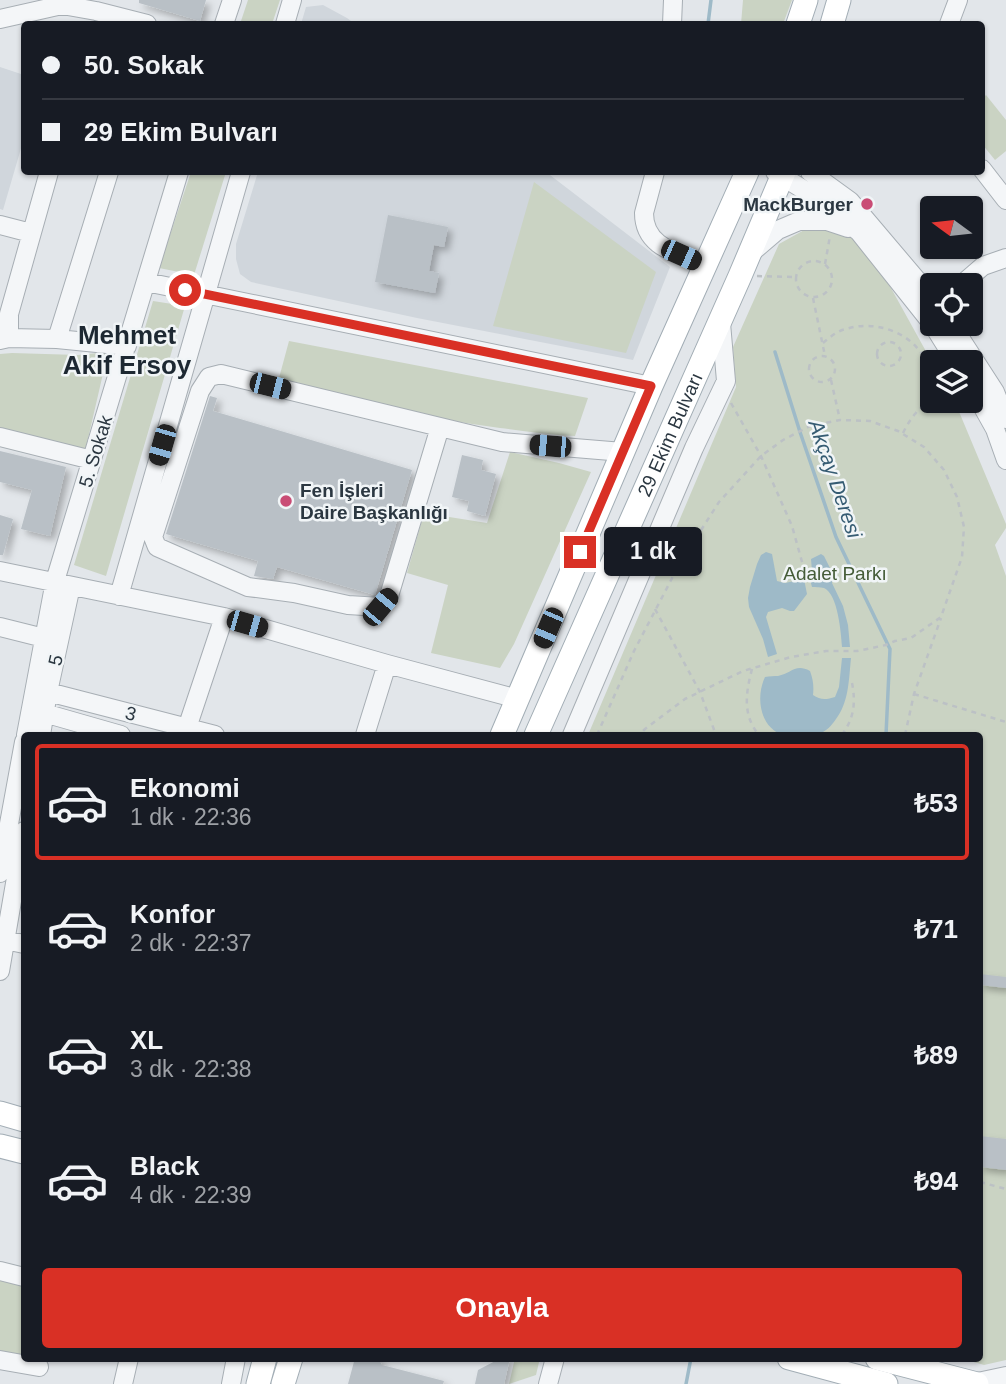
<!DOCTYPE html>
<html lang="tr">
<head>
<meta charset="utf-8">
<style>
  body { margin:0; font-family:Arial,sans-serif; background:#242831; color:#f1f3f6; height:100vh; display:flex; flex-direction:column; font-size:26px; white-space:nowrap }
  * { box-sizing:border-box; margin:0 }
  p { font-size:23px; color:#9ea1a6 }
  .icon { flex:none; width:38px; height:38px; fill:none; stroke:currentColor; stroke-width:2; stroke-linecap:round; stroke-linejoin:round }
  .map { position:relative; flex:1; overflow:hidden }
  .drawer { position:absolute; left:21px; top:732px; width:962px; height:630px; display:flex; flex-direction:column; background:#171b24; border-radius:7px; box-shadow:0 2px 5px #0004 }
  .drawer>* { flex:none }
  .hud { position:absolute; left:21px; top:21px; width:964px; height:154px; border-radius:7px; box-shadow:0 2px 5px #0004; display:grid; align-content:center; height:154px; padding:0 21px; background:#171b24 }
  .needle { width:46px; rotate:285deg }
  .tools { position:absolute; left:920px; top:196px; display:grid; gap:14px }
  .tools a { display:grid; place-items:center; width:63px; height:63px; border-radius:7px; background:#171b24; box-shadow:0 2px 5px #0004; font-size:35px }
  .end { position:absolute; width:32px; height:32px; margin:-16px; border:9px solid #d93025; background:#fff; box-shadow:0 0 0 4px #fff }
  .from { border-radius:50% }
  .bubble { position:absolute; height:49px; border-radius:7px; background:#171b24; box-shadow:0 2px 5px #0004; font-size:23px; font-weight:700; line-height:49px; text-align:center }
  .car { position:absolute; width:21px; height:42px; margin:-21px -10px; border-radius:9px; box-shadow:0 0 5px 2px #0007; background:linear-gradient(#222 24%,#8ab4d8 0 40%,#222 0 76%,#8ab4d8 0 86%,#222 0) }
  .hud b { display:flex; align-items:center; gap:24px; height:66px; font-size:26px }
  .hud b+b { border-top:2px solid #363941 }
  .hud i { width:18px; height:18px; background:#f1f3f6 }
  ul { padding:12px 0 0; list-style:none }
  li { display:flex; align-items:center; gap:21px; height:116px; margin:0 14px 10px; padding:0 7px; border:4px solid transparent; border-radius:7px }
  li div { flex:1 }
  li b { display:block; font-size:26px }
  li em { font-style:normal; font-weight:700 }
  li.current { border-color:#d93025 }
  li>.icon { width:63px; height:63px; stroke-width:1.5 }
  .primary-button { display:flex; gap:14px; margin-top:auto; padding:14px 21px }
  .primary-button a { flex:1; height:80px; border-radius:7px; background:#d93025; color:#fff; font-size:28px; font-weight:700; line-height:80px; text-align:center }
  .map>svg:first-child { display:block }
  .built { fill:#d0d6dc }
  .green { fill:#cad3c3 }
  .water { fill:#9ebac8 }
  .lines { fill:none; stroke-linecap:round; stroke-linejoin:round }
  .stream { stroke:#9ebac8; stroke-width:3.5 }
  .building { fill:#b9c0c6; filter:url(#shadow) }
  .minor-casing { stroke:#a7aeb4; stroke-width:20 }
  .major-casing { stroke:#a2adb5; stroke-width:25 }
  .path { stroke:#bcc1c5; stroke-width:2.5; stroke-dasharray:5 5; stroke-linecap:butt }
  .minor { stroke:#f4f6f8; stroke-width:18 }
  .major { stroke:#fff; stroke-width:23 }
  .route { stroke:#d93025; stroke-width:9 }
  .poi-dot { fill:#c94c75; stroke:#f1f5f7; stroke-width:2.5 }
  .labels { text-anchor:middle; stroke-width:5; stroke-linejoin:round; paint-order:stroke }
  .poi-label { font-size:19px; font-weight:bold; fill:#2b3741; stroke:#f1f5f7; text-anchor:end }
  .street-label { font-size:19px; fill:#2b3741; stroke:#f1f5f7 }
  .park-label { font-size:19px; fill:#455c38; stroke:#f1f5f7 }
  .water-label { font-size:21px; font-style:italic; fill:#365c73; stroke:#f1f5f7 }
  .district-label { font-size:26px; font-weight:bold; fill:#1d2832; stroke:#f1f5f7 }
</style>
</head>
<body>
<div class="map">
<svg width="1006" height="1384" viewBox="0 0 1006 1384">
  <defs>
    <filter id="shadow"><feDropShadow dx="4.5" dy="4.5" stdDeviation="3.5" flood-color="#0004"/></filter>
  </defs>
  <rect width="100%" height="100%" fill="#e2e6ea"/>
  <path class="built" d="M323 5 347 18 355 24H301L306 7Z
    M0 67 24 75V138L3 210 0 209Z
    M258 172H546L670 267 633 360 417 318 251 282 240 274 236 259V244Z"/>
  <path class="green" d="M248 0H280L272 24H240Z
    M743 0H792L783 24H741Z
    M986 95 1006 120V151L995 160 982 144V99Z
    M191 172H226L194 275 159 268Z
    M534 182 656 272 626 353 493 326Z
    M806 229H828L851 237 881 270 933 364V401H953L960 414 1006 524V528L995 545 1006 576V1360L984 1365 960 1358H980V735H588L736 387 733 347 779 244Z
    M153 301 185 306 106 576 74 565Z
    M289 341 588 398 575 436C550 435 525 431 500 428 426 418 351 402 279 378Z
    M108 352 84 456 0 433V354L12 353 78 355Z
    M510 452 559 463 591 472 514 644 500 668 431 653 448 585 407 573 424 513 487 523Z
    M0 1279 24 1284V1356L0 1351Z
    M515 1358H540L536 1375 509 1384Z"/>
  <path class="water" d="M766 552 772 554 777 581 785 583 804 579 807 594 794 611H790L782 608 768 612 766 617 777 654 768 657 763 639 749 607 748 598 750 587 757 564 761 555Z
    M821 554 824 556 831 570 833 577 832 583 843 606 848 625 850 647H842C841 633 838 594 824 588 820 587 816 587 812 587L809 576 812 571 811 559Z
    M842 658H851C849 677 849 700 838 716 827 733 821 735 802 735 795 735 787 736 780 734 759 724 756 696 765 677 770 676 774 676 778 676 791 674 795 663 810 671 813 679 814 686 813 695 820 700 826 700 835 697L839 687Z"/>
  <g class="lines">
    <path class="stream" d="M708 24 711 0
      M775 352 800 432 836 537 890 649 886 735
      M686 1384 691 1358"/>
  </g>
  <path class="building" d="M139 0H206L200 21 139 3Z
    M388 215 448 227 444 247 434 245 432 255 429 271 439 273 435 293 375 282Z
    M210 396 217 398 213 411 412 470 375 595 277 567 273 579 254 576 258 561 166 534Z
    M0 451 66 467 50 536 21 529 32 490 0 482Z
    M462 455 483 460 481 470 496 474 485 516 467 511 469 501 452 497Z
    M0 515 13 519 3 555H0Z
    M980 974 1006 977V988L980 985Z
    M980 1136 1006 1139V1170L980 1167Z
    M355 1358H378L382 1365 444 1381 443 1384H348Z
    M501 1358H510L504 1384H475L478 1370Z"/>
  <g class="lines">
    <g class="minor-casing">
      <path id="minor" d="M62 0V5L96 11 147 24
        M0 19 62 5
        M224 24 232 0
        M285 24 292 0
        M672 24 673 0
        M949 24 958 0
        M982 169 1006 200
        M655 172 644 213C644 248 678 253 705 265
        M775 172 814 196 859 232 933 325 956 362
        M810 172 850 201 933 299
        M0 225 31 233
        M751 253 778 230 799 221H827L848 228
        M146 282 651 386
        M961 285 983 266 1006 258
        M951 324 995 392 1006 419
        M9 338V314L49 172
        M57 339 109 172
        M0 340 9 338 57 339 127 346
        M971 386 995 429 1006 460
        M440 427 389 596 380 607 348 605 294 593 248 587 157 547 153 537 200 391 209 377 221 374 502 442 623 452
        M0 437 92 460
        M0 571 224 617 387 664 518 699
        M119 596 241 172
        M0 627 44 638
        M48 692 215 735
        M44 713 121 735
        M187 728 224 617
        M26 735 55 581 179 172
        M41 735 48 692 71 586
        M365 735 387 664
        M572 735 694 448 726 381 721 323
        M0 873 24 742
        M5 940 24 944
        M0 971 24 831
        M0 1271 24 1277
        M0 1360 39 1367
        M973 1383 1006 1376
        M123 1384 129 1358
        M231 1384 236 1358
        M548 1384 555 1358"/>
    </g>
    <g class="major-casing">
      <g id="major">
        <path d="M798 24 806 0"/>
        <path d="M832 24 839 0"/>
        <path d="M502 735 651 386 747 172"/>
        <path id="s1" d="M536 735 740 276 784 172"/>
        <path d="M0 1113 24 1120"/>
        <path d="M0 1146 24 1152"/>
        <path d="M789 1358 886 1384"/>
        <path d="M877 1358 977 1384"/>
        <path d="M258 1384 265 1358"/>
        <path d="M283 1384 291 1358"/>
      </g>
    </g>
    <path class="path" d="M796 279a18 18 0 1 1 36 0a18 18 0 1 1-36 0Z
      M825 264 830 236
      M757 276 796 277
      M813 298 825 356
      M877 354a12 12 0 1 1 24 0a12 12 0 1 1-24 0Z
      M823 343C830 337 837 331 846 329 870 321 902 329 918 349 924 355 928 365 933 373
      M809 369a13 13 0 1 1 26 0a13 13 0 1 1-26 0Z
      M831 380 840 420
      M731 403 761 456 792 526 804 569
      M903 433C910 419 918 407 933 400
      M655 609 700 692 716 735
      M752 669C746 692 742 715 759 735
      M914 694 1006 722
      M597 735 634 651 680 563 719 502 761 456 783 440 810 426 840 420 870 421 898 431 924 447 944 470 957 497 964 527 962 557 941 617 911 638 895 641 886 645 857 651H826L791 657 743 671 685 699 645 729 639 735
      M842 735C854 718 856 703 852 683
      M905 735 914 694 941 618
      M980 1182 1006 1189"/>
    <use href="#minor" class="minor"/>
    <use href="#major" class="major"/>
  </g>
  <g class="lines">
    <path class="route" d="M185 290 651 386 580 552"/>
  </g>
  <g class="poi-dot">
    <circle cx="867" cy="204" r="7"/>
    <circle cx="286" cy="501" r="7"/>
  </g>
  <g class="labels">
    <g class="poi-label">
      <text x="853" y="211">MackBurger</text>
      <text x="300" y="497" text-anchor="start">Fen İşleri<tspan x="300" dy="22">Daire Başkanlığı</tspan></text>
    </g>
    <g class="street-label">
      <text dy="7" stroke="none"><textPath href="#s1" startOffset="329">29 Ekim Bulvarı</textPath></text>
      <text transform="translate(95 451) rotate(-73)" y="7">5. Sokak</text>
      <text transform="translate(55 660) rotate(-77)" y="7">5</text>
      <text transform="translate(131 713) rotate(15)" y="7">3</text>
    </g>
    <g class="park-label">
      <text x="835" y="580">Adalet Parkı</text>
    </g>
    <g class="water-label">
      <text transform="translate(835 479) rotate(71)" y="7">Akçay Deresi</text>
    </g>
    <g class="district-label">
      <text x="127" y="344">Mehmet<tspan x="127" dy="30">Akif Ersoy</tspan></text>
    </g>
  </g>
</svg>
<div class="tools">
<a><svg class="needle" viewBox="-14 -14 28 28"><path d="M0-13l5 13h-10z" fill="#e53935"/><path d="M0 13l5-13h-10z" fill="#9ea1a6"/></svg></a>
<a><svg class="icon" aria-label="locate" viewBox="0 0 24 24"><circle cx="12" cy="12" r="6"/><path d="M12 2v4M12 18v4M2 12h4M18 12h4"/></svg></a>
<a><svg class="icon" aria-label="layers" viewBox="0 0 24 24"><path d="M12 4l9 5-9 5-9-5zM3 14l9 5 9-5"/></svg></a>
</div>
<i class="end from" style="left:185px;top:290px"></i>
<i class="end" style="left:580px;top:552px"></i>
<div class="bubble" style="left:604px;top:527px;width:98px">1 dk</div>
<i class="car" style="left:681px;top:255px;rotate:114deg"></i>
<i class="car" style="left:270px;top:386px;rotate:104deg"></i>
<i class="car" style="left:162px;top:445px;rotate:196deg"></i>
<i class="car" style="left:550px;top:446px;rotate:275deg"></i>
<i class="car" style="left:380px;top:607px;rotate:40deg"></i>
<i class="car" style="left:247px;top:624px;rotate:106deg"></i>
<i class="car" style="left:548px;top:628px;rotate:203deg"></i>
<div class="hud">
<b><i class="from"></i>50. Sokak</b>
<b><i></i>29 Ekim Bulvarı</b>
</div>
<section class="drawer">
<ul>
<li class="current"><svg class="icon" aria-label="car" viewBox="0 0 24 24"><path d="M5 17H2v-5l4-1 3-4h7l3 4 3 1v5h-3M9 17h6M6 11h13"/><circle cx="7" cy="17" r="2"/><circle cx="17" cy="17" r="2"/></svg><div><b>Ekonomi</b><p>1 dk · 22:36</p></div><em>₺53</em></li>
<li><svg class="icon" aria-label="car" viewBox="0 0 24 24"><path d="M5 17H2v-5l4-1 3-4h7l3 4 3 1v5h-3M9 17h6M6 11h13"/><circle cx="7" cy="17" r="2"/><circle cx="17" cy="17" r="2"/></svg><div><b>Konfor</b><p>2 dk · 22:37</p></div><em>₺71</em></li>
<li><svg class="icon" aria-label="car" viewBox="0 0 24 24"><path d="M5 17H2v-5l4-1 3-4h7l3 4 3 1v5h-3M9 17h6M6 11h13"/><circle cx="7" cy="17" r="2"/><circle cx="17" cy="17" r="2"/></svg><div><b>XL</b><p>3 dk · 22:38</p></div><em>₺89</em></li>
<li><svg class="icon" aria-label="car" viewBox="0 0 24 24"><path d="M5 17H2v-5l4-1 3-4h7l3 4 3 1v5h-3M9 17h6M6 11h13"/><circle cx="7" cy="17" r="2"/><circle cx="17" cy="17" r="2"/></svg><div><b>Black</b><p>4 dk · 22:39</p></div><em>₺94</em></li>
</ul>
<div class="primary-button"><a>Onayla</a></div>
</section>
</div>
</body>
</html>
